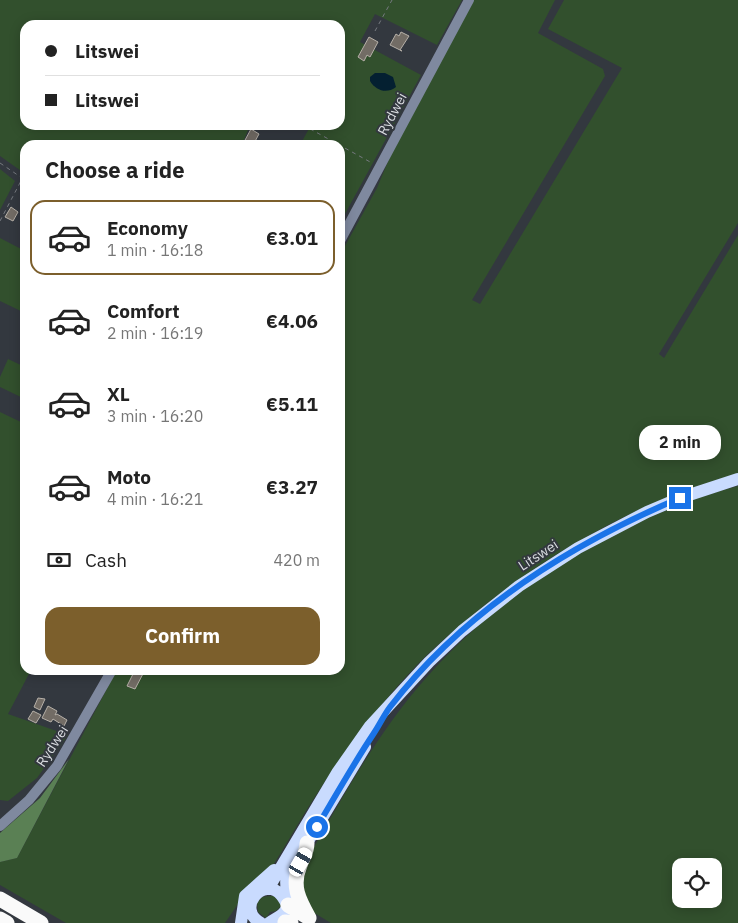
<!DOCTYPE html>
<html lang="en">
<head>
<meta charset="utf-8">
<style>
  body { margin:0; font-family:"IBM Plex Sans",sans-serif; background:#f6f6f6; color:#222; height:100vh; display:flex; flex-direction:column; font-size:19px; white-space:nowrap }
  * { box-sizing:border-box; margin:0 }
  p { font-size:16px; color:#767676 }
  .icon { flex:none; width:28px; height:28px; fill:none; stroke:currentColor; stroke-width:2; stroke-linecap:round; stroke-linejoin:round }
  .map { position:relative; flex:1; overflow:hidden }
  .panel { position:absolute; left:20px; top:140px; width:325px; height:535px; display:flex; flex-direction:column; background:#fff; border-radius:15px; box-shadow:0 2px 12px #0003 }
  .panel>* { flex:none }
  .top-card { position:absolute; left:20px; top:20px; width:325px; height:110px; border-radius:15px; box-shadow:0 2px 12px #0003; display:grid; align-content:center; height:110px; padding:0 25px; background:#fff }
  .controls { position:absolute; left:672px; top:858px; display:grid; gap:10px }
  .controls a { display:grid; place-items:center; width:50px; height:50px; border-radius:10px; background:#fff; box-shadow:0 2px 12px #0003; font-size:25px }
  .end { position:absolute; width:22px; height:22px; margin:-11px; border:6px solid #1a73e8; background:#fff; box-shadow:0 0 0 2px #fff }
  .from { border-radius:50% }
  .bubble { position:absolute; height:35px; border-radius:15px; background:#fff; box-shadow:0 2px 12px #0003; font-size:16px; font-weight:800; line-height:35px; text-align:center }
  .car { position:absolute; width:15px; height:30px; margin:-15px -8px; border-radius:6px; box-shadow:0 0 4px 1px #0007; background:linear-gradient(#fff 24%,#345 0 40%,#fff 0 76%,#345 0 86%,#fff 0) }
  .top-card b { display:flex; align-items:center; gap:18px; height:48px; font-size:19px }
  .top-card b+b { border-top:1px solid #e0e0e0 }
  .top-card i { width:12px; height:12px; background:#222 }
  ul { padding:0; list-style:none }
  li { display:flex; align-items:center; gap:15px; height:75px; margin:0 10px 8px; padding:0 15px; border:2px solid transparent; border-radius:15px }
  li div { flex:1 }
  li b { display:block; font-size:19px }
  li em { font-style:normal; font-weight:800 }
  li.on { border-color:#7c5f2c }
  li>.icon { width:45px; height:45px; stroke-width:1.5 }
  h2 { padding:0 25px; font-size:22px; line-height:60px }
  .pay { display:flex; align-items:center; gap:12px; height:55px; padding:0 25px; font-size:19px }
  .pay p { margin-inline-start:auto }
  .cta { display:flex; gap:10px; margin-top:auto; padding:10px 25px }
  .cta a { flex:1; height:58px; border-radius:15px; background:#7c5f2c; color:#fff; font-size:20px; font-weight:800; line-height:58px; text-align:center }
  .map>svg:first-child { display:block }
  .green { fill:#32502d; fill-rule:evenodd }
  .forest { fill:#5a8054 }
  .water { fill:#042031 }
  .building { fill:#726c65; stroke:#b6b0a8 }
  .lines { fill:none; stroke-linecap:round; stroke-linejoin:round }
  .path { stroke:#767a80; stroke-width:1; stroke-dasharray:4 4; stroke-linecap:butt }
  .minor { stroke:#7f899f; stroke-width:10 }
  .major { stroke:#c9dbfe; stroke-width:12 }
  .highway { stroke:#fafafa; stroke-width:15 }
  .route { stroke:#1a73e8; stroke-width:6 }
  .labels { text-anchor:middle; stroke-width:4; stroke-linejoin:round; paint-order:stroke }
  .street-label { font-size:14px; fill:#dadde1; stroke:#33383f }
</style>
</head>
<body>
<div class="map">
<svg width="738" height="923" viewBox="0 0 738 923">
  <rect width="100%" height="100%" fill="#33383f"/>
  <path class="green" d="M0 0H462L437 45 375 14 360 42 421 75 340 223V145H300L311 125H340V25H25V125H250L242 145H25L24 173 0 156Z
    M473 0H555L538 33 603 69 605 76 472 300 480 304 622 68 548 29 564 0H738V223L659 354 664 358 738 235V474C623 505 517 571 430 652 399 681 372 717 347 750 328 776 311 802 295 829 286 844 277 860 267 874 259 884 249 892 240 901 235 908 230 916 225 923H66L0 885V862L17 858 117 670H340V255L377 188 389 159Z
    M0 169 15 181 0 210Z
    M0 238 25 251V313L0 301Z
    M8 359 25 367V399L0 387V377Z
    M0 412 25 424V670H31L8 714 68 735 37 778 8 801 0 800Z
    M738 486V923H331L311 911 299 878 306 861C342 798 378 732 426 678 505 588 622 517 738 486ZM681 866H714V899H681Z
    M270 896H274L282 905 276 911 270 912 266 918 258 912 257 903 262 897Z"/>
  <path class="forest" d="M69 759 17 858 0 862V833L40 798Z"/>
  <path class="water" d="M375 73H385L393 77 396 87C387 94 376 91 370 81V77Z"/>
  <path class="building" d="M401 32 409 36 400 50 402 51 390 45 396 34 399 36Z
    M369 37 378 42 370 57 367 55 364 61 358 57Z
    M251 129 259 134 253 145 244 142Z
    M11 207 18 212 13 221 5 217Z
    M135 670H145L135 689 127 686Z
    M38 698 45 699 40 710 34 707Z
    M48 706 57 711 55 715 57 714 67 720 64 726 53 719 51 722 42 718Z
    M33 711 41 715 36 723 28 719Z"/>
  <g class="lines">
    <path class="path" d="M375 31 392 0
      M303 125 372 163
      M0 163 25 180
      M0 221 22 179"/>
    <path class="minor" d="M340 241 469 0
      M0 826 29 800 57 766 112 670"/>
    <path class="major" d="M268 889 337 773 370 726 429 662 462 631 519 586 578 548 647 512 680 498 738 479
      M241 923 245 896 274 870
      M261 923C235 909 263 875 281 895 284 898 285 902 288 905
      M269 923C274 919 281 917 285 911 293 901 283 888 287 876L365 747"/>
    <path class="highway" d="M307 843C307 852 303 857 300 865 291 886 299 900 309 918
      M0 899 41 923
      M288 905 309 918
      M0 919 7 923
      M285 922 291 923"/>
  </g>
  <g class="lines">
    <path class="route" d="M317 827C336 795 354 763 374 733 380 724 384 715 390 707 464 611 571 544 680 498"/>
  </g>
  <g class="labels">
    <g class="street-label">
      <text transform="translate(392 114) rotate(-62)" y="5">Rydwei</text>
      <text transform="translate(538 555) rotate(-33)" y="5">Litswei</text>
      <text transform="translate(52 746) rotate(-57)" y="5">Rydwei</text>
    </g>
  </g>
</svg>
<div class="controls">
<a><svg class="icon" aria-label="locate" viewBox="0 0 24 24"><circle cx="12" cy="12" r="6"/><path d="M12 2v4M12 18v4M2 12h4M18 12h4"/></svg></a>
</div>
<i class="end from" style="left:317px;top:827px"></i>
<i class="end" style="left:680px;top:498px"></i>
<div class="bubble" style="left:639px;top:425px;width:82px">2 min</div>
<i class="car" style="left:301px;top:862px;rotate:30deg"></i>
<div class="top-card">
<b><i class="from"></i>Litswei</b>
<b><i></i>Litswei</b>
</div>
<section class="panel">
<h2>Choose a ride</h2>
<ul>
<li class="on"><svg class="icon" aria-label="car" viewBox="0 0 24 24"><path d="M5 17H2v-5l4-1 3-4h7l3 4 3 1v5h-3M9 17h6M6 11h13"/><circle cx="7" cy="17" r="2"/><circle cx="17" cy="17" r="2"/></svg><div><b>Economy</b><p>1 min · 16:18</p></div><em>€3.01</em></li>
<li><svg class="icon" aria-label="car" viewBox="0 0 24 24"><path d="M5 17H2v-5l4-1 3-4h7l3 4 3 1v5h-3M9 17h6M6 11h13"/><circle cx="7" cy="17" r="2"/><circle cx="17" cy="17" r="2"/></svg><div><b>Comfort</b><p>2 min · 16:19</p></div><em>€4.06</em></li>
<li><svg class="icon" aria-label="car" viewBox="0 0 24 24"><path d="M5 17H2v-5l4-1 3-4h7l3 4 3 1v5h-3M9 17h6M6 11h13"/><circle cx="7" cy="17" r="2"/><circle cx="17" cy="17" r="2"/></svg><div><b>XL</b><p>3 min · 16:20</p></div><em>€5.11</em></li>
<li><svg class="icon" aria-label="car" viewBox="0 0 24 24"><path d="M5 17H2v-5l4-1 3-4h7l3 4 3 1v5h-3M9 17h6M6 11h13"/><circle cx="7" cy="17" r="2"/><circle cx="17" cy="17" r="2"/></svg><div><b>Moto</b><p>4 min · 16:21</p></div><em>€3.27</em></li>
</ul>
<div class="pay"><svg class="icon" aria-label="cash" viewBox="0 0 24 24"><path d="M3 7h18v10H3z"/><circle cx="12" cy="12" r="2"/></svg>Cash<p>420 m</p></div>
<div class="cta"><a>Confirm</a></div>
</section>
</div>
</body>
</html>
